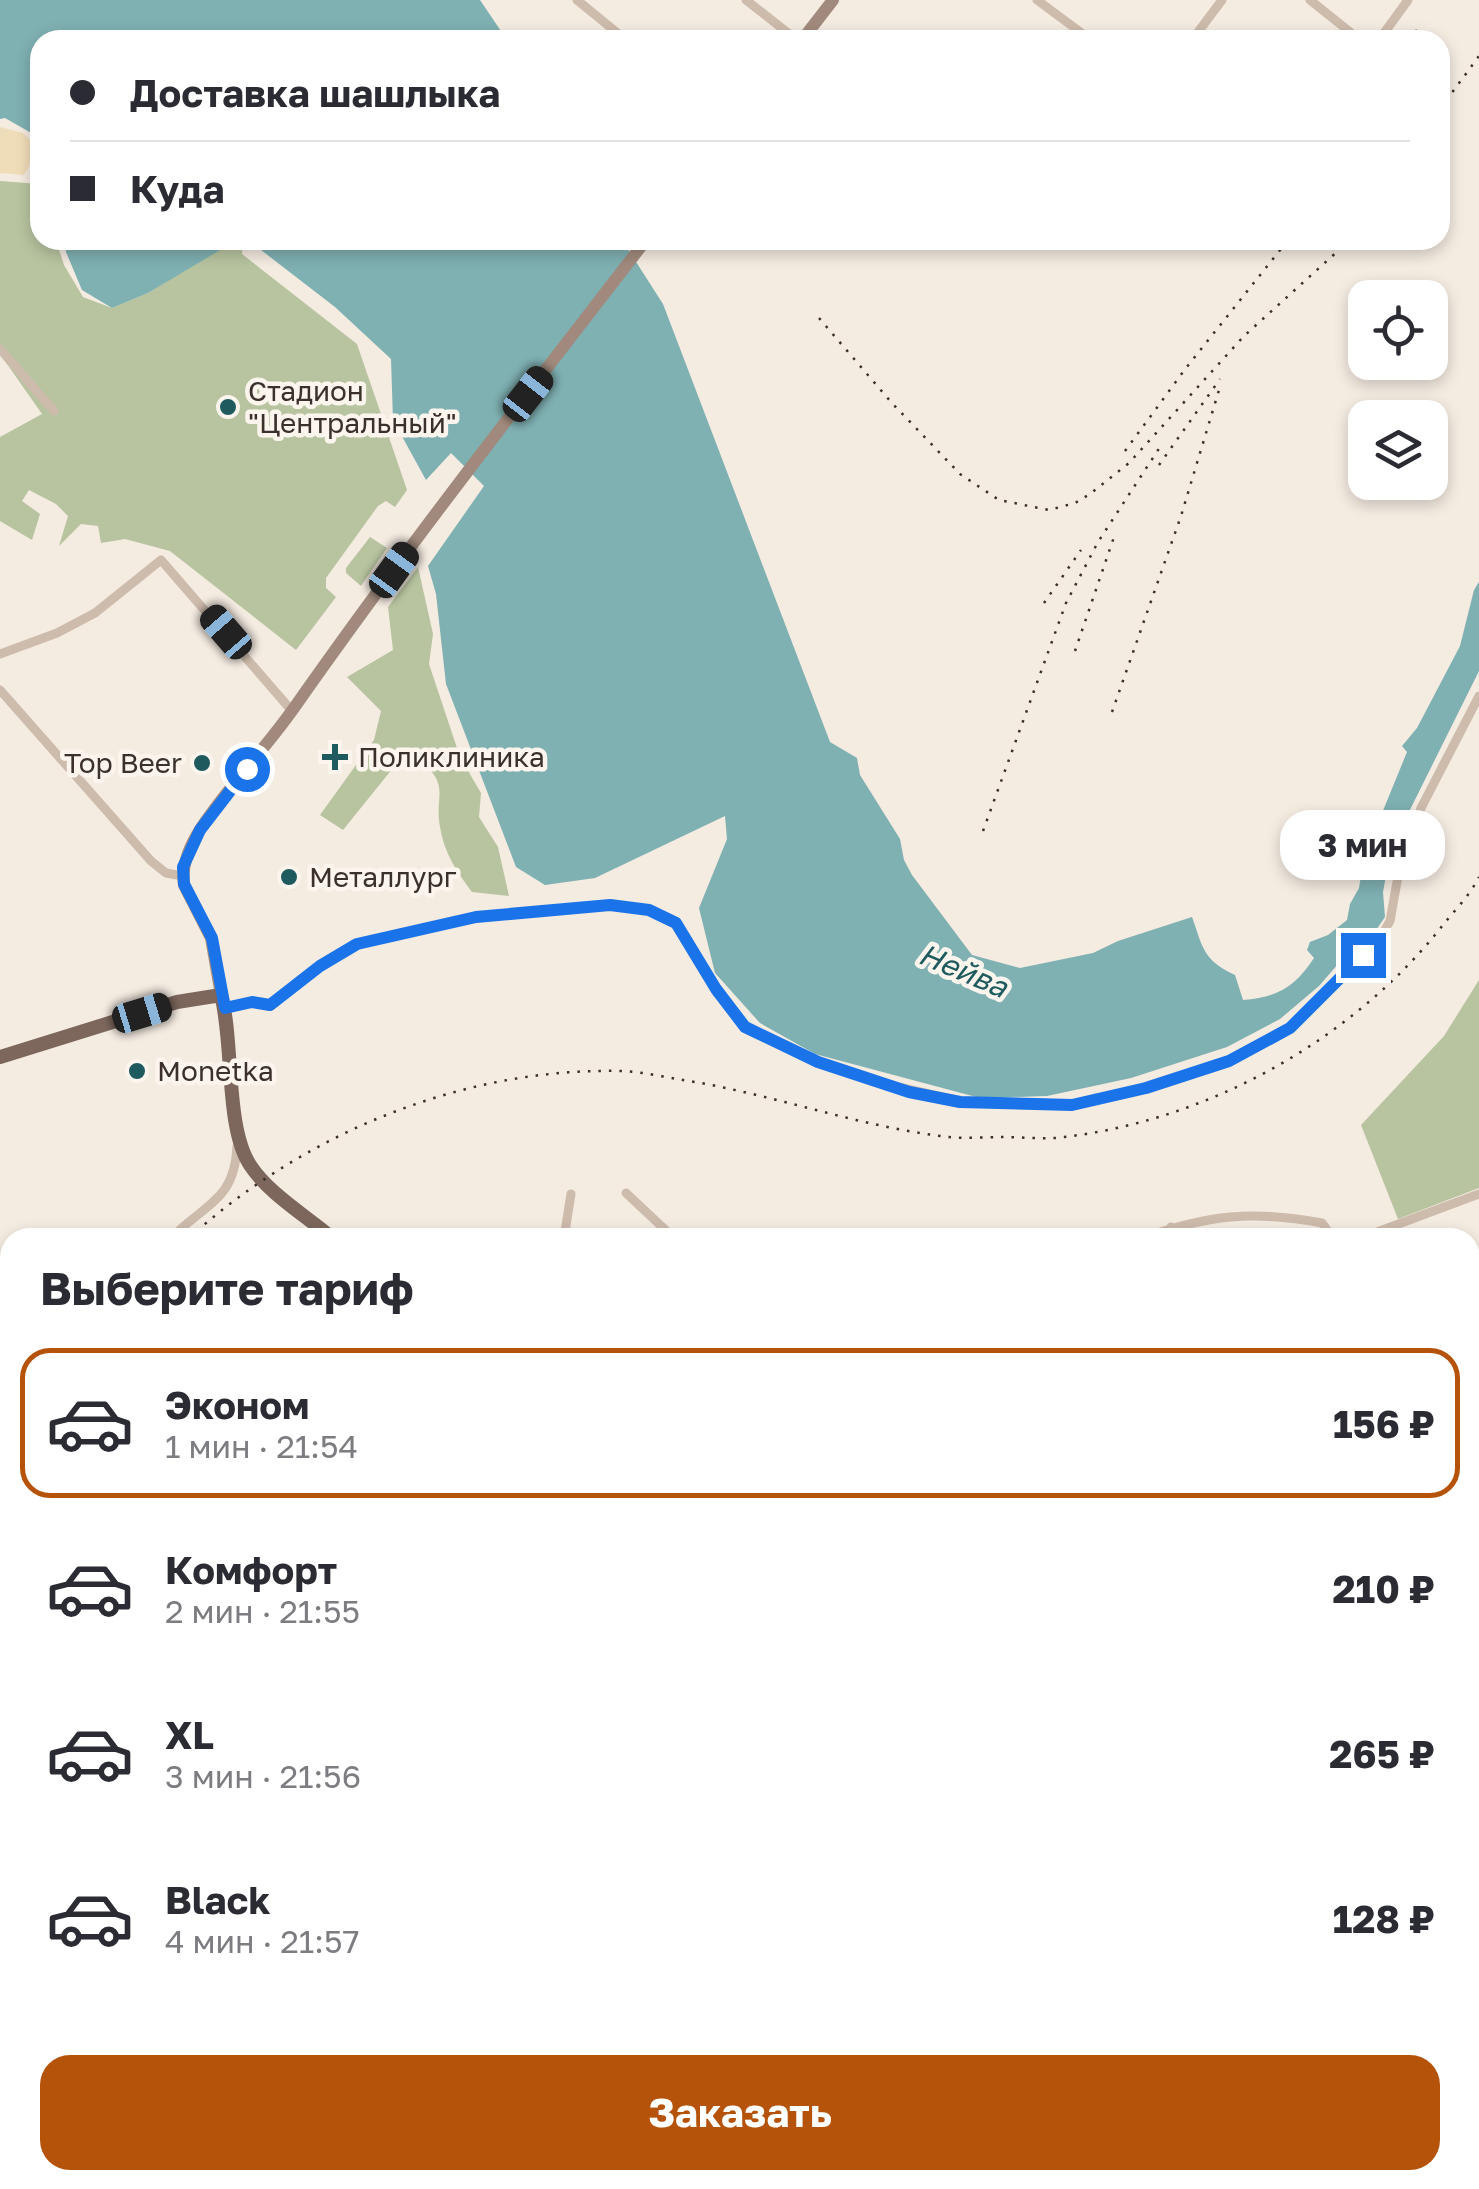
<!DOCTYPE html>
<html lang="ru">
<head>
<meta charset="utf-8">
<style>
  body { margin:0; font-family:"Golos Text",sans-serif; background:#f2f2f3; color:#2b2b33; height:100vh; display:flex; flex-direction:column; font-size:38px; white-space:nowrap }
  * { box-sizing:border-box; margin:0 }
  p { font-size:32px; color:#7c7c81 }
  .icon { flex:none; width:55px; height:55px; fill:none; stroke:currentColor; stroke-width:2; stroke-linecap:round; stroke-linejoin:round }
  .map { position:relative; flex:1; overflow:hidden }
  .panel { position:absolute; left:0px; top:1228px; width:1480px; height:962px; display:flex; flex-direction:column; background:#fff; border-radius:30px 30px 0 0; box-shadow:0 5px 15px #0003 }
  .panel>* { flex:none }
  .hud { position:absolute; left:30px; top:30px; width:1420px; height:220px; border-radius:30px; box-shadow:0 5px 15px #0003; display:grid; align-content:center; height:220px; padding:0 40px; background:#fff }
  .tools { position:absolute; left:1348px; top:280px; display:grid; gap:20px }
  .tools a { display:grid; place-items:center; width:100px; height:100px; border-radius:20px; background:#fff; box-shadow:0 5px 15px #0003; font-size:50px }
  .end { position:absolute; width:45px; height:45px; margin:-22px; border:12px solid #1a73e8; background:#fff; box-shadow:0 0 0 5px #fff }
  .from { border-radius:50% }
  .bubble { position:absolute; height:70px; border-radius:30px; background:#fff; box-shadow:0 5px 15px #0003; font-size:32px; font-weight:700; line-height:70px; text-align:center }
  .car { position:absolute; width:30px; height:60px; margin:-30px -15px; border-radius:12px; box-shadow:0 0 8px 2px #0007; background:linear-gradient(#222 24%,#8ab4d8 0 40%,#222 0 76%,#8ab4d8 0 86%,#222 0) }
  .hud b { display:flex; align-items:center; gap:35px; height:95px; font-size:38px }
  .hud b+b { border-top:2px solid #e1e1e2 }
  .hud i { width:25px; height:25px; background:#2b2b33 }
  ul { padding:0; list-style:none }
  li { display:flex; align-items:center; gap:30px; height:150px; margin:0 20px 15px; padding:0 20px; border:5px solid transparent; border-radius:30px }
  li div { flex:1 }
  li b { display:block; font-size:38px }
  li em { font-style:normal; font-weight:700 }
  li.on { border-color:#b45309 }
  li>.icon { width:90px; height:90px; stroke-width:1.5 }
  h2 { padding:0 40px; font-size:45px; line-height:120px }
  .primary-button { display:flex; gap:20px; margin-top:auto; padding:20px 40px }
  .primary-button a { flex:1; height:115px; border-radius:30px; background:#b45309; color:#fff; font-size:40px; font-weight:700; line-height:115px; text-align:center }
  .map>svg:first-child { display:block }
  .green { fill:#b8c4a0 }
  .sand { fill:#efdcb8 }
  .water { fill:#7fb0b2 }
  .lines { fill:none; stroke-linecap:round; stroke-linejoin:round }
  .street { stroke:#cdbbac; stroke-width:9 }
  .secondary { stroke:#a18a7d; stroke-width:12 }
  .primary { stroke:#7d675c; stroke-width:14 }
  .rail { stroke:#3b302b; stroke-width:2.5; stroke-dasharray:2.5 8; stroke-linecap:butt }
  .route { stroke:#1a73e8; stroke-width:12 }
  .poi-dot { fill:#1f5a5e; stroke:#fbf5ee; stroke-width:4 }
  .labels { text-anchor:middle; stroke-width:9; stroke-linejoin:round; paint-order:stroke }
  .poi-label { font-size:28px; fill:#3b302b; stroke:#fbf5ee; text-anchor:start }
  .water-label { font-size:30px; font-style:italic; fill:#1f5a5e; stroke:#fbf5ee }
</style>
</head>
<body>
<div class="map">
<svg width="1479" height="2189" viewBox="0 0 1479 2189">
  <rect width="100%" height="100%" fill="#f4ebe1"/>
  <path class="green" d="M0 181 40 184V240H56L64 265 83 297 112 308 148 293 217 250 243 240 242 254 357 344 407 490 395 507 386 501 378 506 326 578V588L336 597 296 650 170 551 125 539 101 543 98 526 81 524 59 546 68 516 56 504 29 490 22 501 40 514 32 540 0 521V437L42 414 0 354Z
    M370 537 387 548 361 586 346 573V568Z
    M418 567 433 634 429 664 460 757 481 793 479 817 498 847 509 896 472 892C457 872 444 853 440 827 434 795 451 787 421 761L397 763 343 830 320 815 374 740 381 711 347 677 393 650 388 607Z
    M1479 980V1188L1398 1219 1361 1125 1444 1036Z"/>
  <path class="sand" d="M0 127 23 133 39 148 24 175 0 173Z"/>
  <path class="water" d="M0 0H480L507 40H40V138L5 118 0 119Z
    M65 240H237L148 293 112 308 82 290 66 252Z
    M248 240H622L663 304 830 742 857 758 860 775 900 839 904 860 912 875 972 955 1020 968 1093 953 1118 941 1192 917C1203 948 1203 960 1235 975L1243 1000C1278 997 1295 987 1314 958L1307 950 1310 942 1328 935 1347 920 1350 904 1359 888 1364 857 1407 752 1402 746 1417 728 1460 646 1474 590 1479 582V671L1391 848 1383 892 1385 917 1372 936 1351 949 1319 986 1280 1019 1227 1047 1131 1078 1047 1096 980 1098 815 1054 760 1023 715 973 699 908 727 839 725 816 595 878 545 885 516 867 446 684 436 594 428 566 484 486 451 453 426 480 393 420 391 359 335 307Z"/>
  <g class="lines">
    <path class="street" d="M577 0 626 40
      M746 0 797 40
      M1037 0 1091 40
      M1310 0 1360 40
      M1192 40 1222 0
      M1379 40 1408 0
      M0 349 54 411
      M0 654 57 633 95 613 161 560 292 711
      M0 690 151 861 166 873 183 876
      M225 1008 252 1002 270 1005 320 966 357 944 476 917 610 905 649 910 675 923 715 989 745 1027 818 1062 872 1081 960 1101 1002 1104 1072 1105 1146 1087 1229 1061 1290 1027 1379 940 1390 921 1400 865 1421 808 1479 696
      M626 1193 674 1238
      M1171 1227 1185 1238
      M171 1238C206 1203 235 1200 237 1146
      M564 1238 571 1194
      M1142 1238C1209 1215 1252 1210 1322 1223L1333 1238
      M1361 1238 1479 1194
      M1470 1491 1479 1500
      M1470 1911 1479 1919
      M664 2180 674 2189
      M1041 2180 1051 2189
      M1216 2180 1241 2189
      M122 2189 130 2180
      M1164 2189 1171 2180"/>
    <path class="secondary" d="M802 40 833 0
      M221 995 211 938 184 885C181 864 190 845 201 828 229 786 265 749 294 708 406 548 527 394 646 240
      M1470 1658 1479 1647
      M1027 2189 1035 2180"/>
    <path class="primary" d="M0 1057 177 1002 221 995C234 1042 225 1127 250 1165 269 1194 305 1215 332 1238
      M1343 2180 1344 2189"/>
    <path class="rail" d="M1410 40 1417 30
      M1440 52 1443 48
      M1440 109 1479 56
      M819 318 891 402 960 474 999 500 1049 510 1075 503 1090 494 1129 463 1244 336 1350 240
      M1125 451 1186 368 1288 240
      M1159 465 1220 379
      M1044 603 1081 550
      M1075 651 1114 537
      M1112 712 1181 516 1219 390
      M983 831 1066 603 1098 542 1160 447
      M189 1238C306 1132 465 1067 623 1071 643 1072 664 1077 683 1080 773 1094 859 1127 949 1137 966 1139 985 1137 1002 1137 1020 1137 1038 1139 1055 1138 1204 1123 1351 1042 1443 925 1455 910 1470 895 1479 877
      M0 1459 10 1442"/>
  </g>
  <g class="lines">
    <path class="route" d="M247 769 200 830 183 867 184 884 212 938 225 1008 252 1002 270 1005 320 966 357 944 476 917 610 905 649 910 676 923 716 989 745 1027 818 1062 909 1092 960 1102 1072 1105 1146 1088 1229 1061 1290 1028 1363 955"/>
  </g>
  <g class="poi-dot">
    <circle cx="228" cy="407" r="10"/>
    <path d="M330 742h10v10h10v10h-10v10h-10v-10h-10v-10h10z"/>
    <circle cx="202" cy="763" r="10"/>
    <circle cx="289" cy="877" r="10"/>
    <circle cx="137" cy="1071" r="10"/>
  </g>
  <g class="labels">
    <g class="poi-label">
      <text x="248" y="401">Стадион<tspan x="248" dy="32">"Центральный"</tspan></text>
      <text x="358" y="767">Поликлиника</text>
      <text x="182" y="773" text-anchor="end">Top Beer</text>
      <text x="309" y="887">Металлург</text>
      <text x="157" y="1081">Monetka</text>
    </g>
    <g class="water-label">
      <text transform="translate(963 971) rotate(23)" y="10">Нейва</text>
    </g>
  </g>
</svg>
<div class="tools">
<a><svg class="icon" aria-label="locate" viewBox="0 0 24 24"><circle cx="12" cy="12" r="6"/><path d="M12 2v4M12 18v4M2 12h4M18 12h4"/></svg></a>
<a><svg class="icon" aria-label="layers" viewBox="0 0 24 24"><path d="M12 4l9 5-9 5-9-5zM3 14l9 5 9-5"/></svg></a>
</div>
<i class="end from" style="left:247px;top:769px"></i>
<i class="end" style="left:1363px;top:955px"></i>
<div class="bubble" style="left:1280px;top:810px;width:165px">3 мин</div>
<i class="car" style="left:528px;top:394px;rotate:38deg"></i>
<i class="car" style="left:394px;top:570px;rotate:36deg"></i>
<i class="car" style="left:226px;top:632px;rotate:319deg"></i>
<i class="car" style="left:142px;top:1013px;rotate:73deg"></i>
<div class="hud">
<b><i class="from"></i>Доставка шашлыка</b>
<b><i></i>Куда</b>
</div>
<section class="panel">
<h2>Выберите тариф</h2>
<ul>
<li class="on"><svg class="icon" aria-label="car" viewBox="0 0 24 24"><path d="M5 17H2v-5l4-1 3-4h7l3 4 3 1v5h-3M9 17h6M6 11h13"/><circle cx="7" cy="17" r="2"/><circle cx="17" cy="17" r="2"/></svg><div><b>Эконом</b><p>1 мин · 21:54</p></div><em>156 ₽</em></li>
<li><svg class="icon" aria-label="car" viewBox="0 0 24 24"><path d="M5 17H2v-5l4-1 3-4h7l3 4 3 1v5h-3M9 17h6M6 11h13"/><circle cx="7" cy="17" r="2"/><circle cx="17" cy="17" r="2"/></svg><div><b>Комфорт</b><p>2 мин · 21:55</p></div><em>210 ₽</em></li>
<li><svg class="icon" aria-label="car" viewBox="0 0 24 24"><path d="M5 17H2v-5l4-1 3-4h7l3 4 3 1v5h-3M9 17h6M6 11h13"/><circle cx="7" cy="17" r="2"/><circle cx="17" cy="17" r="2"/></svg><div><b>XL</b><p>3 мин · 21:56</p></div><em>265 ₽</em></li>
<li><svg class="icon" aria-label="car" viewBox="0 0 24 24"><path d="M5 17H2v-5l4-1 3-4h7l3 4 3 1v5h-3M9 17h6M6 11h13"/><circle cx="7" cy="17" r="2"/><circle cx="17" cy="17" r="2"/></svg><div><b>Black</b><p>4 мин · 21:57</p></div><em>128 ₽</em></li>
</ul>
<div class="primary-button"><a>Заказать</a></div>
</section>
</div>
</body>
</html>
